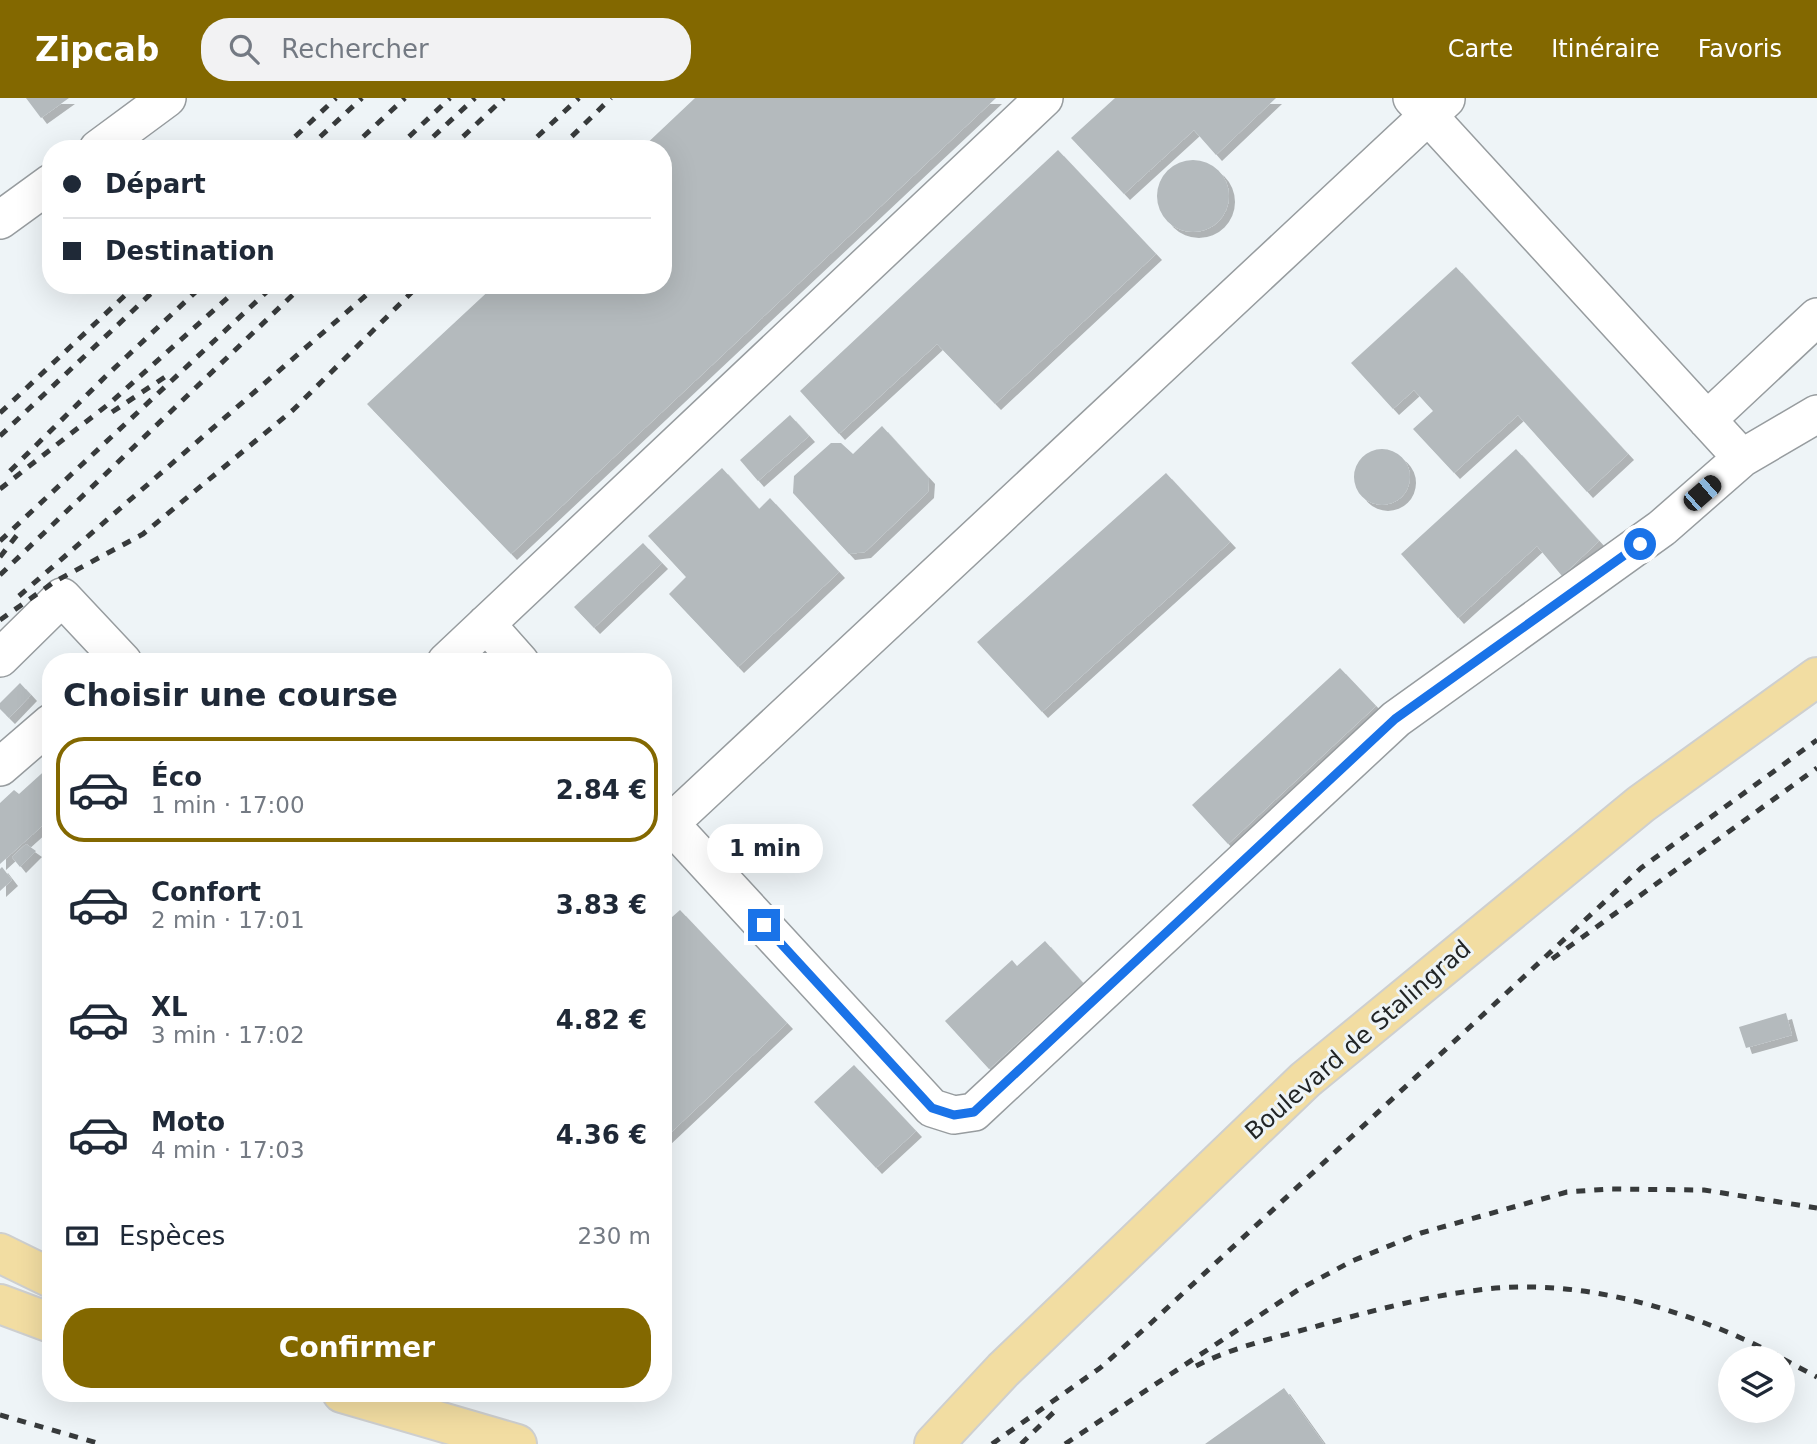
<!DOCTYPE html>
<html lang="fr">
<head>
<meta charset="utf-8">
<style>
  body { margin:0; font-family:"DejaVu Sans",sans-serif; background:#f2f2f3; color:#1f2937; height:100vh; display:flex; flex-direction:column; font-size:26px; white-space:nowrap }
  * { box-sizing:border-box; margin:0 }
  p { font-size:23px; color:#747a83 }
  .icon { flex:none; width:38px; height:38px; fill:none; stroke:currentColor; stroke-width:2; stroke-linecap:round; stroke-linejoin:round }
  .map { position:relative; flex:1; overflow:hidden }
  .side { position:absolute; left:42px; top:555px; width:630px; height:749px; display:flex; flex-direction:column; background:#fff; border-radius:28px; box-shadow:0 7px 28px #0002 }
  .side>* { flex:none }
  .guide { position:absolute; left:42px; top:42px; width:630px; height:154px; border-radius:28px; box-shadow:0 7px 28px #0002; display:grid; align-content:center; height:154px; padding:0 21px; background:#fff }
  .controls { position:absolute; left:1718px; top:1248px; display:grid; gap:14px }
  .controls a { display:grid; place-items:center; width:77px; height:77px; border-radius:50%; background:#fff; box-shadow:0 7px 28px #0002; font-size:35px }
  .end { position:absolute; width:32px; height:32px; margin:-16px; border:9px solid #1a73e8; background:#fff; box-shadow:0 0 0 4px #fff }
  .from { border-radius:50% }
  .bubble { position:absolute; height:49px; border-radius:24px; background:#fff; box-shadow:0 7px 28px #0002; font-size:23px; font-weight:700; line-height:49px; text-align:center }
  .car { position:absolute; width:21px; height:42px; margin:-21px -10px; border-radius:9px; box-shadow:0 0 5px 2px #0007; background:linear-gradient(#222 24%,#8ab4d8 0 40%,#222 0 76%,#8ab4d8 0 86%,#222 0) }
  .guide b { display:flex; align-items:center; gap:24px; height:66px; font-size:26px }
  .guide b+b { border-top:2px solid #e0e1e3 }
  .guide i { width:18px; height:18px; background:#1f2937 }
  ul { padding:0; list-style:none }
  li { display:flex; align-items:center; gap:21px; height:105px; margin:0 14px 10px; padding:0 7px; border:4px solid transparent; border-radius:28px }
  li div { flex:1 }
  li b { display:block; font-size:26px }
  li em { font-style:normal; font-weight:700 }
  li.current { border-color:#836800 }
  li>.icon { width:63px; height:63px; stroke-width:1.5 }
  h2 { padding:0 21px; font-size:32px; line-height:84px }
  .pay { display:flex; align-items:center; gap:18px; height:77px; padding:0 21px; font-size:26px }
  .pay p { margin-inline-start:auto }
  .button { display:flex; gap:14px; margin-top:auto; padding:14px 21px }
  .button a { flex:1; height:80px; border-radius:28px; background:#836800; color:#fff; font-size:28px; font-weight:700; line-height:80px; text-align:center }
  header { display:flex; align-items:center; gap:42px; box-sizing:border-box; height:98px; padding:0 35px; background:#836800; color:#fff }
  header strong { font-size:33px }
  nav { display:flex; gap:38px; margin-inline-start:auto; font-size:24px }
  .search { width:490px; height:63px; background:#f2f2f3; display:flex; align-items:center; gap:18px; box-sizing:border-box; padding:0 24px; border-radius:28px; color:#747a83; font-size:26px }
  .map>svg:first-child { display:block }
  .building { fill:#b4babd; filter:url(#shadow) }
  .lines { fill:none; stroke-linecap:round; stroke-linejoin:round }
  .minor-casing { stroke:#979c9f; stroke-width:40 }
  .major-casing { stroke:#cecfcf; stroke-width:42 }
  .minor { stroke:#fff; stroke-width:37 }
  .major { stroke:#f2dda2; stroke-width:38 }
  .rail { stroke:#373a3b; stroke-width:5; stroke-dasharray:9 9; stroke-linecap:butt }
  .route { stroke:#1a73e8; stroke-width:9 }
  .labels { text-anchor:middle; stroke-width:6; stroke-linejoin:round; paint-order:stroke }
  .street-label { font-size:24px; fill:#222526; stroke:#eef4f7 }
</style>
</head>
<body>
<header>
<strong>Zipcab</strong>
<div class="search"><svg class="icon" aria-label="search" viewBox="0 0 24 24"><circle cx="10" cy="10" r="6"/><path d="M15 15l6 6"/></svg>Rechercher</div>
<nav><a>Carte</a><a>Itinéraire</a><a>Favoris</a></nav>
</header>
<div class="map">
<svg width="1817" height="1346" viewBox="0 0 1817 1346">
  <defs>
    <filter id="shadow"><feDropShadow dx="6" dy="6" stdDeviation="0" flood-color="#0004"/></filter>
  </defs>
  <rect width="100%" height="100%" fill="#eef4f7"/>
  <path class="building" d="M26 0H69L41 20Z
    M695 0H996L511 456 367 306 495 187H663V51H641Z
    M1115 0H1276L1216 57 1194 32 1124 96 1071 40Z
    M1058 52 1156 156 995 306 937 246 839 336 800 293Z
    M1157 98a36 36 0 1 1 72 0a36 36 0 1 1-72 0Z
    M1456 169 1628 356 1587 394 1518 317 1454 375 1413 331 1433 313 1414 292 1393 311 1351 265Z
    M790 317 809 338 758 383 740 362Z
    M882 328 929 380 928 394 865 454 849 456 793 395 794 378 831 345H841L853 356Z
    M1516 351 1599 443 1562 478 1537 448 1458 520 1401 456Z
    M1354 379a28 28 0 1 1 56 0a28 28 0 1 1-56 0Z
    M722 370 759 411 770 400 839 474 738 569 669 496 686 479 648 438Z
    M1166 375 1230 444 1042 614 977 544Z
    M643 445 662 465 594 530 574 509Z
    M1340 570 1376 608 1228 746 1192 707Z
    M20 585 31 597 9 620 0 611V605Z
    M51 667V738L42 728 0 766V705L14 692 19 696Z
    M26 746 36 753 20 769 12 759Z
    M2 769 12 782 0 793V771Z
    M680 812 787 925 663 1042V827Z
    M1045 843 1083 885 989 971 945 923 1012 862 1017 868Z
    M1786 915 1792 937 1746 950 1739 929Z
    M854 967 916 1033 876 1070 814 1004Z
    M1284 1290 1324 1346H1205Z"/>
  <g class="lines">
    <g class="minor-casing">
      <path id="minor" d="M98 51 167 0
        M0 122 51 85
        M1707 322 1817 219
        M1742 360 1817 316
        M486 526 520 564
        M0 560 62 499 123 564
        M446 564 1044 0
        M0 669 51 625
        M663 718 932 1010 954 1017 974 1014 1396 621 1662 430 1742 360 1412 0
        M663 732 1446 1"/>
    </g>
    <g class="major-casing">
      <path id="major" d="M0 1155 51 1180
        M0 1206 51 1225
        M342 1295 517 1346
        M934 1346 1003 1272 1305 982 1641 706 1817 579"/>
    </g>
    <use href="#minor" class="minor"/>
    <use href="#major" class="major"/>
    <path class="rail" d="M282 51 336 0
      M307 51 362 0
      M350 51 405 0
      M396 51 450 0
      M420 51 475 0
      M450 51 504 0
      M524 51 579 0
      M559 51 611 0
      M112 314 165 279
      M0 315 136 187
      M0 338 160 187
      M10 373 106 278 203 187
      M0 391 110 305 242 187
      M0 443 274 187
      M0 459 17 437
      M0 477 303 187
      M19 498 378 187
      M0 522 54 484 143 436 293 312 419 187
      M1552 861 1817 670
      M1783 1261 1817 1279
      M1196 1268C1235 1248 1279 1239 1321 1227 1375 1212 1431 1197 1487 1191 1586 1180 1695 1214 1782 1260
      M0 1317 101 1346
      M992 1346 1100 1270 1151 1225 1641 770 1817 642
      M1021 1346 1055 1313
      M1065 1346 1298 1192 1352 1163 1421 1135 1567 1094 1610 1091 1704 1092 1817 1110"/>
  </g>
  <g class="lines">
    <path class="route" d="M764 827 932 1010 954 1017 974 1014 1395 621 1640 446"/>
  </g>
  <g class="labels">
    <g class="street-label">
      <text transform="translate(1358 942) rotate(-41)" y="8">Boulevard de Stalingrad</text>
    </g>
  </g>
</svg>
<div class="controls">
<a><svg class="icon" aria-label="layers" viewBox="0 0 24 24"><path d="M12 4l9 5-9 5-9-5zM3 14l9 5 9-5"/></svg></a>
</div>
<i class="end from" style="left:1640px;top:446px"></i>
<i class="end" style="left:764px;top:827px"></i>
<div class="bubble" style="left:707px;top:726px;width:116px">1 min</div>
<i class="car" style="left:1702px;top:395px;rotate:49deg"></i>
<div class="guide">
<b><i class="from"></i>Départ</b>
<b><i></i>Destination</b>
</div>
<section class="side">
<h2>Choisir une course</h2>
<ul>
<li class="current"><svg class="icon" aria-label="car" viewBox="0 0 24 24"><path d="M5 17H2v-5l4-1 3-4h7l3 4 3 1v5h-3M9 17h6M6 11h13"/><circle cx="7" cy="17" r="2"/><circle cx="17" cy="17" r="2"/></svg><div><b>Éco</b><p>1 min · 17:00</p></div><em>2.84 €</em></li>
<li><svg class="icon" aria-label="car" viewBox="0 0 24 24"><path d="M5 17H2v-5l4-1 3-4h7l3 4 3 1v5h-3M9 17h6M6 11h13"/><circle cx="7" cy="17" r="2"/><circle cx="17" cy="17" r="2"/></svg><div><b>Confort</b><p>2 min · 17:01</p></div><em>3.83 €</em></li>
<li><svg class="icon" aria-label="car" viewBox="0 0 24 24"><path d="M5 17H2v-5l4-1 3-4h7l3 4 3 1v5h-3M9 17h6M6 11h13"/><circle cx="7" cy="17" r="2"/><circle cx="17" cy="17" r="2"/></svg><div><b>XL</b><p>3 min · 17:02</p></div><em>4.82 €</em></li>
<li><svg class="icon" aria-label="car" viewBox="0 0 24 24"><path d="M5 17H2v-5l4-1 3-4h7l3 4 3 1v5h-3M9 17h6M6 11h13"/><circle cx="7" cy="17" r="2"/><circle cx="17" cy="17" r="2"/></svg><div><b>Moto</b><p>4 min · 17:03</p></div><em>4.36 €</em></li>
</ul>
<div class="pay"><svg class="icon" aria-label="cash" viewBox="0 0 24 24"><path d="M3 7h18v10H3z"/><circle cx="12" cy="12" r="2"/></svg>Espèces<p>230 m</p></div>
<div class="button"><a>Confirmer</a></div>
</section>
</div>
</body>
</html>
